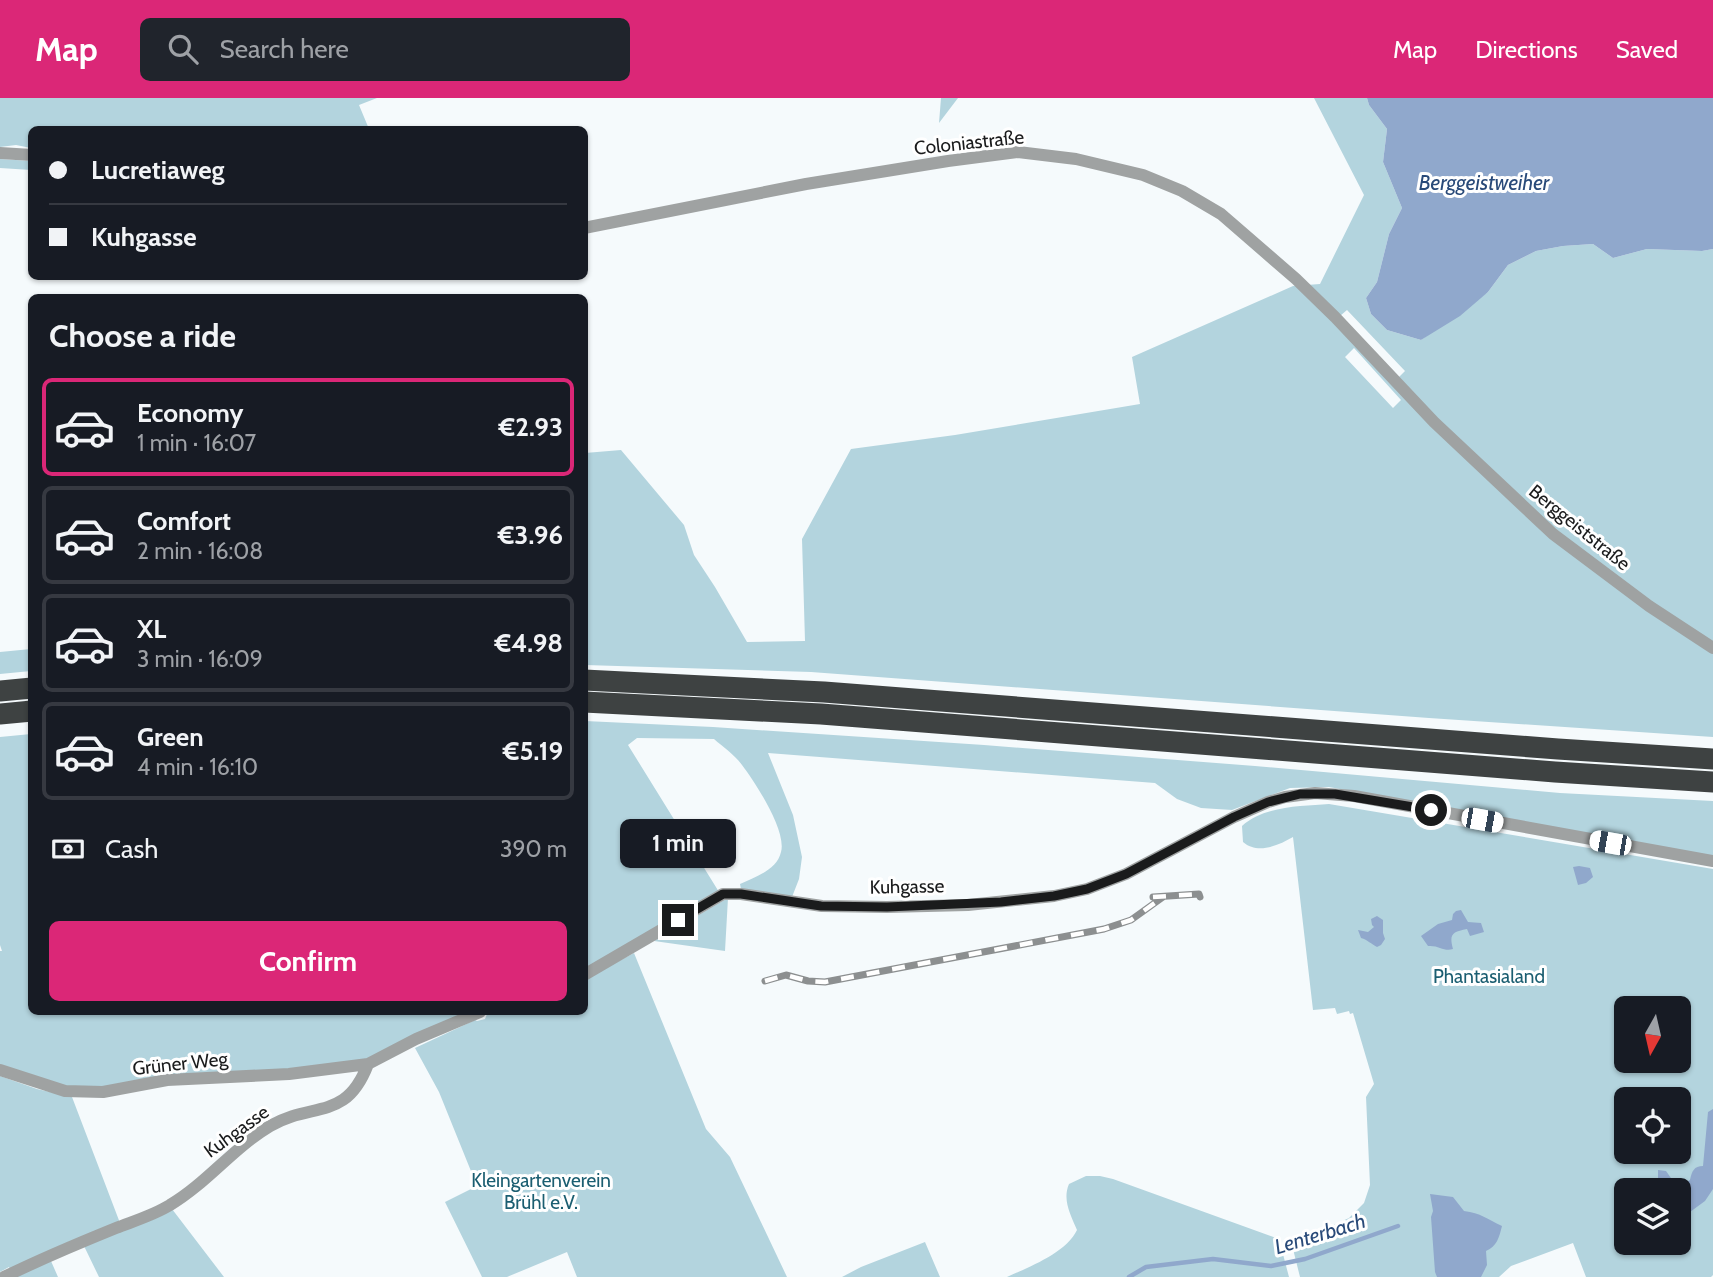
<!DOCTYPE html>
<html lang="en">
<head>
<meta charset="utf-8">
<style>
  body { margin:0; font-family:Cabin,sans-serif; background:#20242c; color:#f1f3f6; height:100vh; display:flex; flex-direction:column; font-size:26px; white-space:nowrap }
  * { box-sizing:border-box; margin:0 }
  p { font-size:23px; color:#9ea1a6 }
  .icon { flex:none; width:38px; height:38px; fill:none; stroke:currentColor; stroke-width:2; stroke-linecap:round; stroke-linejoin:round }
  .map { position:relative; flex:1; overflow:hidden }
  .side { position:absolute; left:28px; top:196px; width:560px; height:721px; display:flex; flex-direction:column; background:#171b24; border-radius:10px; box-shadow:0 2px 5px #0004 }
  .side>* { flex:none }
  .hud { position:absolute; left:28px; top:28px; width:560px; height:154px; border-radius:10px; box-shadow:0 2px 5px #0004; display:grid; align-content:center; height:154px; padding:0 21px; background:#171b24 }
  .needle { width:46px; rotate:188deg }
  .fabs { position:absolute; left:1614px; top:898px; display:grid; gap:14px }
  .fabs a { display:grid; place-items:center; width:77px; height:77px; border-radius:10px; background:#171b24; box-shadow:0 2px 5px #0004; font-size:35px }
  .end { position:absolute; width:32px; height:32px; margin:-16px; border:9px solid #1a1b1c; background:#fff; box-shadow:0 0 0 4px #fff }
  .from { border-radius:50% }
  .bubble { position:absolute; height:49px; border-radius:10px; background:#171b24; box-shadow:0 2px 5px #0004; font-size:23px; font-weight:700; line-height:49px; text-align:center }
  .car { position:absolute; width:21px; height:42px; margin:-21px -10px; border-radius:9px; box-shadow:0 0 5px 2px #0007; background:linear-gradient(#fff 24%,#345 0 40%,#fff 0 76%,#345 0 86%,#fff 0) }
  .hud b { display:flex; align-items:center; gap:24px; height:66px; font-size:26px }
  .hud b+b { border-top:2px solid #363941 }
  .hud i { width:18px; height:18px; background:#f1f3f6 }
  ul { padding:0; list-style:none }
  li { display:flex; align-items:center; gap:21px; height:98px; margin:0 14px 10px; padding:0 7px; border:4px solid #363941; border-radius:10px }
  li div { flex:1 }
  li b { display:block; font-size:26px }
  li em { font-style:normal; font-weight:700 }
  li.on { border-color:#db2777 }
  li>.icon { width:63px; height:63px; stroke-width:1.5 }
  h2 { padding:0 21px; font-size:32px; line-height:84px }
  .pay { display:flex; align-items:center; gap:18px; height:77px; padding:0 21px; font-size:26px }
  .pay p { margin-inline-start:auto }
  .button { display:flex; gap:14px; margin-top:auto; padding:14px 21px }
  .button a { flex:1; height:80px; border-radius:10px; background:#db2777; color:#fff; font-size:28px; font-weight:700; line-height:80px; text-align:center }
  header { display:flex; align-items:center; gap:42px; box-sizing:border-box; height:98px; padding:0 35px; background:#db2777; color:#fff }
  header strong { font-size:33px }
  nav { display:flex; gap:38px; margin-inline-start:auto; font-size:24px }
  .search { width:490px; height:63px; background:#20242c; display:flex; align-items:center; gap:18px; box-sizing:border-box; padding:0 24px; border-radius:10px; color:#9ea1a6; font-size:26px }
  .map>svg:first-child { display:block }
  .green { fill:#b3d4de; fill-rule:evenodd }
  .water { fill:#90a8cc }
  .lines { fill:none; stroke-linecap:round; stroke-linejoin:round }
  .stream { stroke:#90a8cc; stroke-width:4.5 }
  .minor { stroke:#9fa2a2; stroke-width:12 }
  .motorway { stroke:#3e4242; stroke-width:21 }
  .rail-casing { stroke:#8c8f90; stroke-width:7 }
  .rail { stroke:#fff; stroke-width:4.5; stroke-dasharray:13; stroke-linecap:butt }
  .route { stroke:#1a1b1c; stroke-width:9 }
  .labels { text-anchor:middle; stroke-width:6; stroke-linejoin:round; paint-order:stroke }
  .street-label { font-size:19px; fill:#1a1b1c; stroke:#fff }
  .park-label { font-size:19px; fill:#1b5e71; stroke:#fff }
  .water-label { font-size:21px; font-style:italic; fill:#294a79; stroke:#fff }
</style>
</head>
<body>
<header>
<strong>Map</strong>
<div class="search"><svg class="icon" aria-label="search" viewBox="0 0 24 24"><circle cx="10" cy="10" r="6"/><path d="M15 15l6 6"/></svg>Search here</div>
<nav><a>Map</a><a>Directions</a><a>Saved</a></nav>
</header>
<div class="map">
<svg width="1713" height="1179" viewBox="0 0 1713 1179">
  <rect width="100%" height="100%" fill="#f5fafc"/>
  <path class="green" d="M0 0H377L359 7 369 31 32 32 31 50 16 47 0 49Z
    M941 0H958L939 25Z
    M1314 0H1367L1369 7 1387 31 1383 64 1402 110 1389 136 1377 184 1366 200 1371 216 1387 232 1421 242 1488 194 1508 167 1536 153 1563 148 1593 146 1613 160 1647 151 1702 153 1713 151V639L1429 620 811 574 585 567V355L621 352 684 427 694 457 715 489 747 544 805 543 802 441 851 351 955 337 1140 306 1132 259 1293 188 1320 186 1364 97ZM1347 212 1405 273 1398 280 1340 218ZM1354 250 1401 302 1393 310 1345 259Z
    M0 61 31 63V72L0 70Z
    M31 551V573L0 576V554Z
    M585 623 713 629 984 647 1255 668 1560 695 1713 703V758L1329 689 1290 690 1232 712 1201 710 1177 701 1155 685 768 655 793 717 802 759 799 781 792 799 741 791 740 786C755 779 777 772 781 754 787 733 755 684 742 667 735 657 723 649 714 641L637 640 628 647 719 794 585 872Z
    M31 636 32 914H468L365 962 302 972 99 990 63 989 0 969V853H2L0 847V639Z
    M1329 706 1713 771V1177L1711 1179H1586L1573 1145 1511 1168 1499 1179H1300L1291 1143 1294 1138 1325 1131 1349 1120 1364 1105 1370 1087 1366 999 1374 986 1353 915 1350 916 1349 913 1337 916 1335 910 1313 912 1293 739C1279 747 1258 757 1243 744L1242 728C1263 708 1302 708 1329 706ZM1626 910H1678V962H1626ZM1626 1001H1678V1054H1626ZM1626 1092H1678V1144H1626Z
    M728 800 725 853 654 843Z
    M634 855 706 1031 730 1059 787 1179H577L567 1154 507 1179H482L445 1104 477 1088 439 994 415 950 475 922 477 923 485 921 488 914H584L585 881Z
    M0 978 37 991 72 999 120 1125 47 1154 58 1179H14L9 1169 0 1174Z
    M1086 1078H1100L1113 1081 1279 1141 1289 1179H1007C1029 1169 1066 1155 1077 1132 1071 1118 1062 1102 1069 1086Z
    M172 1111 224 1179H99L84 1148Z
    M925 1144 940 1179H842L861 1169Z"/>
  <path class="water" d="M1367 0H1713V151L1702 153 1647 151 1613 160 1593 146 1563 148 1536 153 1508 167 1488 194 1460 218 1421 242 1387 232 1371 216 1366 200 1377 184 1389 136 1402 110 1383 64 1387 31 1369 7Z
    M1579 768 1590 770 1593 779 1586 785 1578 787 1573 769Z
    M1461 812 1468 824 1481 825 1484 834 1470 838 1467 831C1452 834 1449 836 1453 851 1444 854 1439 847 1428 848L1421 838 1438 826 1452 822 1453 816 1456 813Z
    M1377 818 1383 822V835L1385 841 1381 847 1377 849C1371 846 1368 842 1361 840L1358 832 1368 834 1374 829 1372 827 1371 821Z
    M1713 1011V1091L1705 1103 1690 1114 1678 1115V1092H1658V1072L1666 1073 1678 1090 1690 1082C1692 1073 1694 1068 1703 1068L1708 1014Z
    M1430 1096 1453 1099 1464 1113C1481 1115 1487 1121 1502 1128 1499 1140 1497 1148 1486 1153L1487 1167 1481 1179H1437L1435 1174 1431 1119 1433 1113Z"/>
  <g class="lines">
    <path class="stream" d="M1129 1179 1146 1169 1213 1161 1271 1168 1305 1161 1398 1128"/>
    <path class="minor" d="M0 55 32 57
      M584 130 806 86 948 63 1018 54 1076 61 1143 77 1182 93 1221 116 1296 181 1335 219 1434 324 1553 436 1649 508 1713 550
      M584 877 723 796H741L822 808 887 809 968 807 1054 798 1087 791 1126 776 1234 719 1268 704 1285 699 1315 695 1354 698 1713 763
      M0 972 65 993 103 994 167 982 289 976 368 966 416 941 480 914
      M4 1179C41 1161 79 1145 116 1130 134 1123 154 1117 170 1107 207 1085 233 1050 270 1028 313 1003 346 1024 368 966"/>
    <path class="motorway" d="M584 582 824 594 1558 651 1713 661
      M0 593 32 590
      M584 604 821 616 1555 674 1713 684
      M0 616 32 613"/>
    <g class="rail-casing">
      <path id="rail" d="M1153 799 1199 796 1200 799
        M765 883 786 877 808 883 825 884 1104 831 1131 822 1163 799"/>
    </g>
    <use href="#rail" class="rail"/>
  </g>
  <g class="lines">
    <path class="route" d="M678 822 723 796H741L821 808 887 809 1001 804 1054 798 1087 791 1126 776 1234 719 1268 704 1300 696H1335L1431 712"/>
  </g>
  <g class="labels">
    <g class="street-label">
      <text transform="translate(969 44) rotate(-6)" y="7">Coloniastraße</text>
      <text transform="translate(1580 429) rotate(39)" y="7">Berggeiststraße</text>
      <text transform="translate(907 788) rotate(-1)" y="7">Kuhgasse</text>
      <text transform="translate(180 965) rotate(-6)" y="7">Grüner Weg</text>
      <text transform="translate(236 1033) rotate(-36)" y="7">Kuhgasse</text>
    </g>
    <g class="park-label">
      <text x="1489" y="885">Phantasialand</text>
      <text x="541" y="1089">Kleingartenverein<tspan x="541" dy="22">Brühl e.V.</tspan></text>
    </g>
    <g class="water-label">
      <text x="1484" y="92">Berggeistweiher</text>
      <text transform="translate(1320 1136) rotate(-17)" y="7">Lenterbach</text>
    </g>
  </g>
</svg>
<div class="fabs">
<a><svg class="needle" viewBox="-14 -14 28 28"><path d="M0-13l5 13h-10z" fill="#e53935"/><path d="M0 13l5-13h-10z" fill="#9ea1a6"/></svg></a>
<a><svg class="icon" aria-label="locate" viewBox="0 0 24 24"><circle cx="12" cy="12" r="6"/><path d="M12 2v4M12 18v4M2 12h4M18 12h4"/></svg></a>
<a><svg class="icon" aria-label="layers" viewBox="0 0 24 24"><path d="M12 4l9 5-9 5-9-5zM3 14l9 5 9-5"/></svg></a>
</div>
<i class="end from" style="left:1431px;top:712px"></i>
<i class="end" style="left:678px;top:822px"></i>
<div class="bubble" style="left:620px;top:721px;width:116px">1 min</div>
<i class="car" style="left:1482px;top:722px;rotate:100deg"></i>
<i class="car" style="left:1610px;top:745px;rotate:280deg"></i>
<div class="hud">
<b><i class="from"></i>Lucretiaweg</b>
<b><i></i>Kuhgasse</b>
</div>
<section class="side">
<h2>Choose a ride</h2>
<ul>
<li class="on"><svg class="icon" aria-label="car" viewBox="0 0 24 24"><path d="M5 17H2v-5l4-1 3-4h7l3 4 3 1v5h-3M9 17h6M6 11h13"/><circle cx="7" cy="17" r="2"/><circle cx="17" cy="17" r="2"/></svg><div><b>Economy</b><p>1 min · 16:07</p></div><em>€2.93</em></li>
<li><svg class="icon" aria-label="car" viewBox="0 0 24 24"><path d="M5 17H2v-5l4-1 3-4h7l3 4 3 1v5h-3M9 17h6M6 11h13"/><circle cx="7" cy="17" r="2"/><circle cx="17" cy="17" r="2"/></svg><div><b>Comfort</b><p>2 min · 16:08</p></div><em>€3.96</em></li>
<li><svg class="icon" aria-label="car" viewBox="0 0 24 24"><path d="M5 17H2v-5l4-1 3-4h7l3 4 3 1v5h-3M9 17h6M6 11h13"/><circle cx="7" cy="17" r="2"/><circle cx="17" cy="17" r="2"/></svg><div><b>XL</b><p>3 min · 16:09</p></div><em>€4.98</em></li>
<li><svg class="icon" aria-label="car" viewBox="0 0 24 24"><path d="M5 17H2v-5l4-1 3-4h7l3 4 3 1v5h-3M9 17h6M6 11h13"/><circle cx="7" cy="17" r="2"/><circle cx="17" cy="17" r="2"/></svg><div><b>Green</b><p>4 min · 16:10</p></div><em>€5.19</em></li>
</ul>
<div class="pay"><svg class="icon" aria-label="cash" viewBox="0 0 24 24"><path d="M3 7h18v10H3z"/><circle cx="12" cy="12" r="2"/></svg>Cash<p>390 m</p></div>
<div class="button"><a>Confirm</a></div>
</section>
</div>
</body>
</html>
